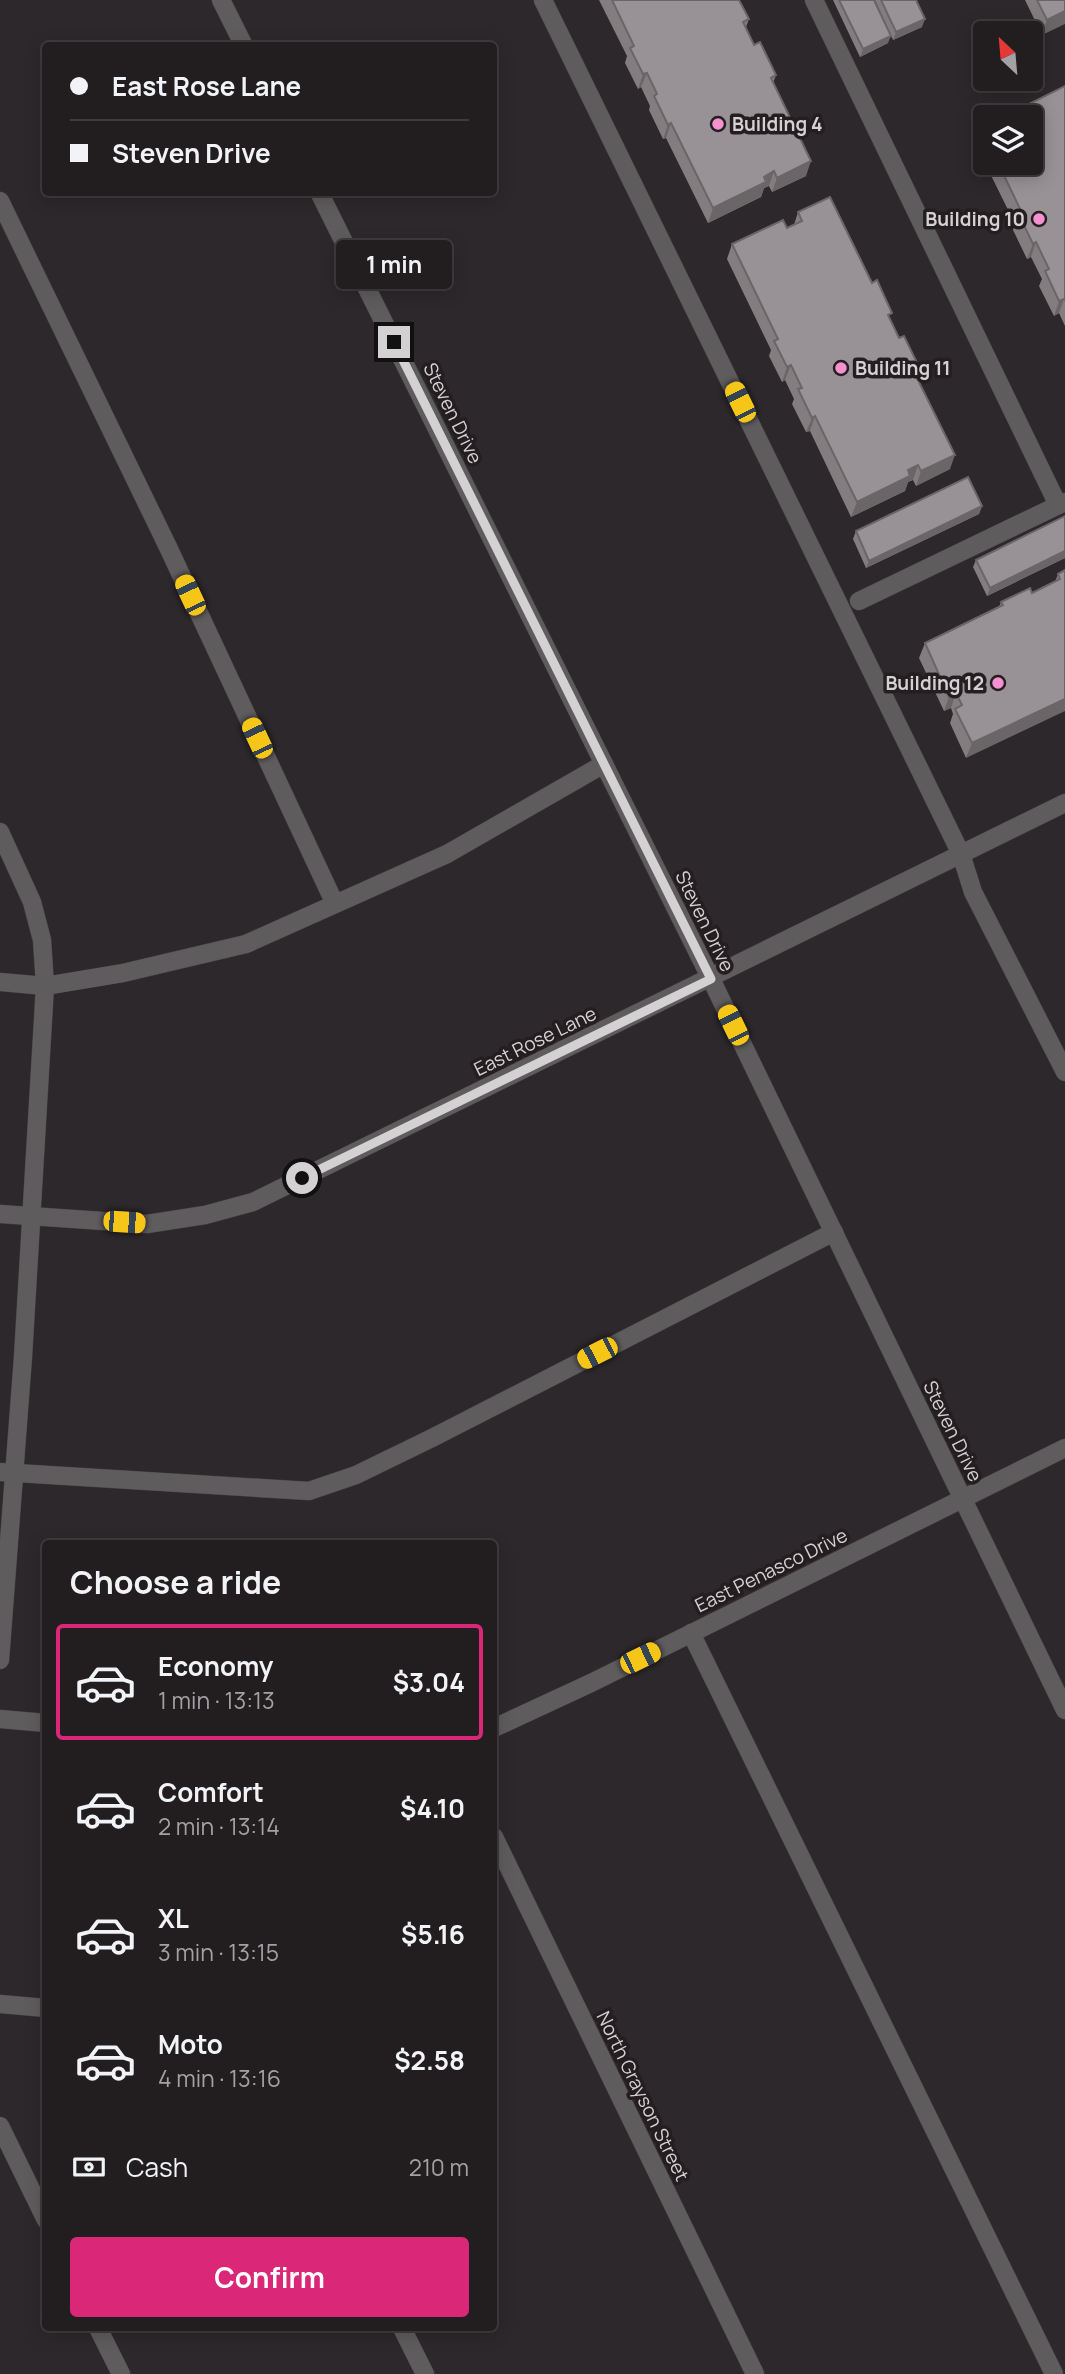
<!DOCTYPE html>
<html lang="en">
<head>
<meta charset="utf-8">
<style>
  body { margin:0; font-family:Manrope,sans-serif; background:#2e2b2d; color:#f1f3f6; height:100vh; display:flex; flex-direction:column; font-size:26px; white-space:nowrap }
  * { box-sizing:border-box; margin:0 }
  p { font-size:23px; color:#a2a2a5 }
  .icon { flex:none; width:38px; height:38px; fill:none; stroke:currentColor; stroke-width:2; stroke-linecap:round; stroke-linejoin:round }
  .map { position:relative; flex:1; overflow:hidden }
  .details { position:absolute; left:42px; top:1540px; width:455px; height:791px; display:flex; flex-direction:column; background:#221e20; border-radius:7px; box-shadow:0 4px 18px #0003,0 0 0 2px #3f3c3e }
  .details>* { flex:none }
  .hud { position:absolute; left:42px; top:42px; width:455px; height:154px; border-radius:7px; box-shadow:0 4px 18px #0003,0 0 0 2px #3f3c3e; display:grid; align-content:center; height:154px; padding:0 28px; background:#221e20 }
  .needle { width:46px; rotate:334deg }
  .buttons { position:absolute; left:973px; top:21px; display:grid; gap:14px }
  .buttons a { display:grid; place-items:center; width:70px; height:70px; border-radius:7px; background:#221e20; box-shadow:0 4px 18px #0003,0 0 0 2px #3f3c3e; font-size:35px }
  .end { position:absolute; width:32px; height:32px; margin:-16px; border:9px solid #d4d1d3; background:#111; box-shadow:0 0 0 4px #111 }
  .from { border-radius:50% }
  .bubble { position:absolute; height:49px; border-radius:7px; background:#221e20; box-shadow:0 4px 18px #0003,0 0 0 2px #3f3c3e; font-size:23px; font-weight:700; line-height:49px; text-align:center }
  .car { position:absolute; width:21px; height:42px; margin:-21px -10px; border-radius:9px; box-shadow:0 0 5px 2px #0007; background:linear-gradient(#f5c518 24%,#345 0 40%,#f5c518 0 76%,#345 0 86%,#f5c518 0) }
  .hud b { display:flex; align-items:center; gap:24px; height:66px; font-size:26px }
  .hud b+b { border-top:2px solid #3f3c3e }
  .hud i { width:18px; height:18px; background:#f1f3f6 }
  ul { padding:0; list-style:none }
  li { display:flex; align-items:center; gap:21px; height:116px; margin:0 14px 10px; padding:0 14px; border:4px solid transparent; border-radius:7px }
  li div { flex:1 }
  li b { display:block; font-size:26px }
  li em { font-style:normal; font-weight:700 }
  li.current { border-color:#db2777 }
  li>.icon { width:63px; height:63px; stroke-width:1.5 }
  h2 { padding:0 28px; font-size:32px; line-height:84px }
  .pay { display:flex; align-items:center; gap:18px; height:77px; padding:0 28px; font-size:26px }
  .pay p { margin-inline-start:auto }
  .cta { display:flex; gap:14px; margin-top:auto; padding:14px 28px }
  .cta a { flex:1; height:80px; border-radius:7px; background:#db2777; color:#fff; font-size:28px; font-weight:700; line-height:80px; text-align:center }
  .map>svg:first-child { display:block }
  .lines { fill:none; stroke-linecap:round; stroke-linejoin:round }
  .service-casing { stroke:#484346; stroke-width:19 }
  .minor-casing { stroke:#484346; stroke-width:19 }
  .tertiary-casing { stroke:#484346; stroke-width:19 }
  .service { stroke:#5f5c5e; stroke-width:18 }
  .minor { stroke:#5f5c5e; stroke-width:18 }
  .tertiary { stroke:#5f5c5e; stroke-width:18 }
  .wall { fill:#837d80 }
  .shaded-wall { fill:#6a6668 }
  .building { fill:#989195; stroke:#6a6668; stroke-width:2 }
  .route { stroke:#d4d1d3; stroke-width:9 }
  .poi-dot { fill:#f590d1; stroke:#241e21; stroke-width:2.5 }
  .labels { text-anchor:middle; stroke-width:7; stroke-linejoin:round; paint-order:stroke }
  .poi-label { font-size:19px; font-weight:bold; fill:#d4d1d3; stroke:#241e21; text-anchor:start }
  .street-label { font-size:19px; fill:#d4d1d3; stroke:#241e21 }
</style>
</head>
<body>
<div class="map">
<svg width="1065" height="2374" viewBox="0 0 1065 2374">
  <rect width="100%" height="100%" fill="#2d282b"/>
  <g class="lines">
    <g class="service-casing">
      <path id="service" d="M543 0 961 854 973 892 1065 1072
        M814 0 1058 505
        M0 201 168 547 335 904
        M859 601 1065 502
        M0 982 45 986 123 973 246 944 447 854 604 764
        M0 1472 309 1491 356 1475 432 1438 834 1232
        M691 1633 1054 2374
        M0 2004 46 2008
        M402 2328 425 2374"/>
    </g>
    <g class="minor-casing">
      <path id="minor" d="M221 0 244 46
        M319 192 711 979 1065 1710
        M0 1214 147 1224 205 1215 253 1202 1065 803
        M0 1719 46 1723
        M494 1728 591 1683 1065 1448
        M494 1837 755 2374"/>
    </g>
    <g class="tertiary-casing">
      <path id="tertiary" d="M0 832 32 902 42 940 45 986 23 1357 0 1660
        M0 2126 46 2220
        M98 2328 121 2374"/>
    </g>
    <use href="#service" class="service"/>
    <use href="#minor" class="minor"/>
    <use href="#tertiary" class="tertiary"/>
  </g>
  <path class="wall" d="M599 0H739L749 19 746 27 754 45 776 75 773 83 806 176 772 192 769 186 764 188 761 197 708 223 666 138 663 139 649 110 650 106 641 87 638 89 625 63 627 56Z
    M833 0H874L888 43 860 57Z
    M875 0H916L922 27 893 40Z
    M1025 0H1065L1042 35Z
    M1065 86V326L1059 313 1054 316 1039 286 1042 279 1031 257 1027 259 1013 230 1015 224 975 143 981 128 985 126V163H1031L1023 117 1027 105Z
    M798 212 890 320 899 338 920 369 917 377 950 469 916 486 913 480 908 482 905 491 851 517 810 431 806 432 792 404 794 399 785 380 782 382 769 356 771 350 727 259 732 244 787 228 794 225Z
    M982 506 979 514 866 568 853 539 856 531Z
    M1065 516V558L987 596 973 567 976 560Z
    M1065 570 966 758 950 723 953 714 951 708 944 711 919 658 925 643 999 607 1001 602 1032 593 1055 582 1058 574Z"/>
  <path class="shaded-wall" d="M1065 11V24L1042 35 1047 20Z
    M925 19 922 27 893 40 896 32Z
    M891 36 888 43 860 57 863 49Z
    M647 73 641 87 638 89 643 74Z
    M671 123 666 138 663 139 668 125Z
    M811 161 806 176 772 192 777 178Z
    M774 171 769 186 764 188 761 197 708 223 713 208 764 177Z
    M1036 242 1031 257 1027 259 1033 244Z
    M1064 299 1059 313 1054 316 1059 301Z
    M791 365 785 380 782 382 787 367Z
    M815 416 810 431 806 432 812 418Z
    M955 455 950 469 916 486 921 471Z
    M918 465 913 480 908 482 905 491 851 517 857 502 908 470Z
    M982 506 979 514 866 568 869 561Z
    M1065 551V558L987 596 990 588Z
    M956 693 951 708 944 711 949 697Z
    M1065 699V711L966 758 972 743Z"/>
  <path class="building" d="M612 0H739L749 19 743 22 754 45 760 42 776 75 771 78 811 161 777 178 774 171 764 177 766 182 713 208 671 123 668 125 654 96 657 94 647 73 643 74 630 48 634 46Z
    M839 0H874L891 36 863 49Z
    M881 0H916L925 19 896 32Z
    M1037 0H1065V11L1047 20Z
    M1065 86V301L1064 299 1059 301 1045 271 1049 269 1036 242 1033 244 1019 215 1022 213 998 163H1031V117H1022L1031 113 1027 105Z
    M1015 111 1018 117H1003Z
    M985 126V137L981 128Z
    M830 197 872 283 877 280 892 313 888 315 899 338 904 336 920 369 914 372 955 455 921 471 918 465 908 470 910 476 857 502 815 416 812 418 798 389 802 388 791 365 787 367 774 341 778 339 732 244 783 220 787 228 802 221 798 212Z
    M968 477 982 506 869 561 856 531Z
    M1065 516V551L990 588 976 560Z
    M1065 570V699L972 743 955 709 962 705 956 693 949 697 925 643 1003 605 1001 602 1030 588 1032 593 1060 579 1058 574Z"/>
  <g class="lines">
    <path class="route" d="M302 1178 711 979 394 342"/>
  </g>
  <g class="poi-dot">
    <circle cx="718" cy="124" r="7"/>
    <circle cx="1039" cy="219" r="7"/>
    <circle cx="841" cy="368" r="7"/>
    <circle cx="998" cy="683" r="7"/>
  </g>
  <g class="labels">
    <g class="poi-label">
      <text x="732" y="131">Building 4</text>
      <text x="1025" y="226" text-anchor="end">Building 10</text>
      <text x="855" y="375">Building 11</text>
      <text x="984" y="690" text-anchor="end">Building 12</text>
    </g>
    <g class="street-label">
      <text transform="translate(453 413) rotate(64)" y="7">Steven Drive</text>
      <text transform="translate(705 921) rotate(64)" y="7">Steven Drive</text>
      <text transform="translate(535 1041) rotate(-26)" y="7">East Rose Lane</text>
      <text transform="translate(953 1431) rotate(64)" y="7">Steven Drive</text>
      <text transform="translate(771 1570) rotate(-26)" y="7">East Penasco Drive</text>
      <text transform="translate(643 2096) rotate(64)" y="7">North Grayson Street</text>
    </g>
  </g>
</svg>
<div class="buttons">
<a><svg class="needle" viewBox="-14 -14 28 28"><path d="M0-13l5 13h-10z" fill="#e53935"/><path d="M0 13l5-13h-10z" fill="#a2a2a5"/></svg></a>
<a><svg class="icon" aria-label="layers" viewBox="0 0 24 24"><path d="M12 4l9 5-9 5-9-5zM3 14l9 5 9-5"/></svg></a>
</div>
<i class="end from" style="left:302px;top:1178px"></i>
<i class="end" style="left:394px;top:342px"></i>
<div class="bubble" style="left:336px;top:240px;width:116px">1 min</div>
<i class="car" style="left:740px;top:402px;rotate:334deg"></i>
<i class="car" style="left:190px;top:595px;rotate:335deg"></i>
<i class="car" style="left:257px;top:738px;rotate:335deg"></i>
<i class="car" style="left:733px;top:1025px;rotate:334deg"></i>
<i class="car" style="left:124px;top:1222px;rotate:94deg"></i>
<i class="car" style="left:597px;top:1353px;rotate:243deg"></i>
<i class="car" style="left:640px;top:1658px;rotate:64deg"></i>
<div class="hud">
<b><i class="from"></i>East Rose Lane</b>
<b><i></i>Steven Drive</b>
</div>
<section class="details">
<h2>Choose a ride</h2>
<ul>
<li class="current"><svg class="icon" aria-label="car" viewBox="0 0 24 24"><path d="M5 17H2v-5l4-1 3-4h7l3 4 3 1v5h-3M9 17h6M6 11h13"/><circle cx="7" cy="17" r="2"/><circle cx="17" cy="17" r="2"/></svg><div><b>Economy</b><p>1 min · 13:13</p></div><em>$3.04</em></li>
<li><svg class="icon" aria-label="car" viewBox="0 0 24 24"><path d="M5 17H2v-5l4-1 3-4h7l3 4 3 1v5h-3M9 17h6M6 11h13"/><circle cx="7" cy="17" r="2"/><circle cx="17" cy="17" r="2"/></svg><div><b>Comfort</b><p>2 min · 13:14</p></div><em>$4.10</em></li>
<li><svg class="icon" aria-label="car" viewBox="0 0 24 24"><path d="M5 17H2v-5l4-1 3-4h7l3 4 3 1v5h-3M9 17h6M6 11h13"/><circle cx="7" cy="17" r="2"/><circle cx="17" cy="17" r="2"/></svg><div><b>XL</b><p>3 min · 13:15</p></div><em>$5.16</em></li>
<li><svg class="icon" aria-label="car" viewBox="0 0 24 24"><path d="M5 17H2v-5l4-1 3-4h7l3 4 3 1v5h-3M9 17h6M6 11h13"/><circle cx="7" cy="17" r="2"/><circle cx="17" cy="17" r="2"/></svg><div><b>Moto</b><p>4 min · 13:16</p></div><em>$2.58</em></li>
</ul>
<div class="pay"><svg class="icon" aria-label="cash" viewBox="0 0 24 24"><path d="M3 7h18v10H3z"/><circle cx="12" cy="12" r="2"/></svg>Cash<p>210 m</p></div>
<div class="cta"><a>Confirm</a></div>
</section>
</div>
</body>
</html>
